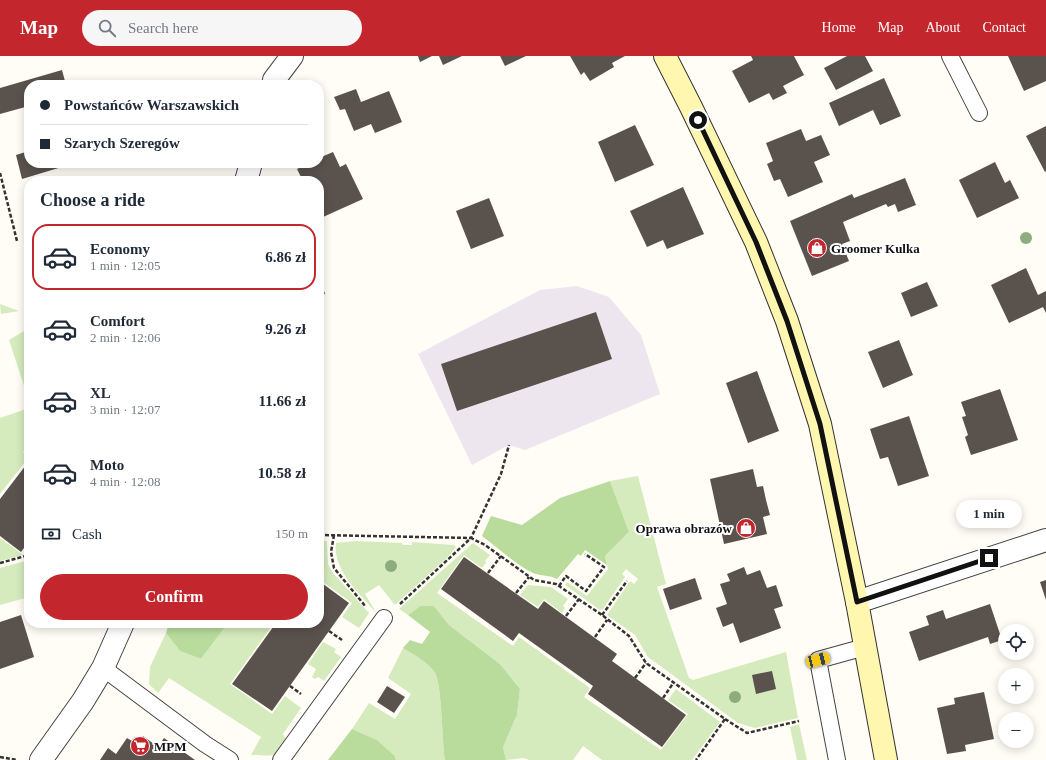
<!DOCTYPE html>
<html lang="en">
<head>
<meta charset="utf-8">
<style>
  body { margin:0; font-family:Georgia,serif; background:#f6f6f7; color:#1f2937; height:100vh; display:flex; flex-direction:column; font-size:15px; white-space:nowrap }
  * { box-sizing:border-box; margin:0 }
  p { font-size:13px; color:#747a83 }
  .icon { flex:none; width:22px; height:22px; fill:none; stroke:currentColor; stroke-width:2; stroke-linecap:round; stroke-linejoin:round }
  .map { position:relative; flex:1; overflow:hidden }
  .details { position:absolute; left:24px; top:120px; width:300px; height:452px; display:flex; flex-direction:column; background:#fff; border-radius:16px; box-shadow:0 2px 10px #0003 }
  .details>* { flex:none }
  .top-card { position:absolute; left:24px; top:24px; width:300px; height:88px; border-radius:16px; box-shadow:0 2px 10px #0003; display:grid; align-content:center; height:88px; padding:0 16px; background:#fff }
  .fabs { position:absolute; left:998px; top:568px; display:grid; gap:8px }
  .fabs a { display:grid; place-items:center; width:36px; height:36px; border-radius:50%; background:#fff; box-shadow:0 2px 10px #0003; font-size:20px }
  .end { position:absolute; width:18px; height:18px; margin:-9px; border:5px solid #111; background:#fff; box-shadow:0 0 0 2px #fff }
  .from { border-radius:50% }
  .bubble { position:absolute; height:28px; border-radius:14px; background:#fff; box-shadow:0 2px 10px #0003; font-size:13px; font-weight:700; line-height:28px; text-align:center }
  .car { position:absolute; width:12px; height:24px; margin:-12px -6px; border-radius:5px; box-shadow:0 0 3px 1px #0007; background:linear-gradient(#f5c518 24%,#345 0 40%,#f5c518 0 76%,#345 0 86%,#f5c518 0) }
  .top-card b { display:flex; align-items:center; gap:14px; height:38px; font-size:15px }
  .top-card b+b { border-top:1px solid #e0e1e3 }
  .top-card i { width:10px; height:10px; background:#1f2937 }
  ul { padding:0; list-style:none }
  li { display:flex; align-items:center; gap:12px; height:66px; margin:0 8px 6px; padding:0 8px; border:2px solid transparent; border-radius:16px }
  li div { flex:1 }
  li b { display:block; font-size:15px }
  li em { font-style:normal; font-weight:700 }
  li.active { border-color:#c4262e }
  li>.icon { width:36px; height:36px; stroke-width:1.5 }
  h2 { padding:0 16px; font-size:18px; line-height:48px }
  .pay { display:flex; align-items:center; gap:10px; height:44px; padding:0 16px; font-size:15px }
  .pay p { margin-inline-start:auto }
  .cta { display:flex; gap:8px; margin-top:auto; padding:8px 16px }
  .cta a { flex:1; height:46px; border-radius:24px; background:#c4262e; color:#fff; font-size:16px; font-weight:700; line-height:46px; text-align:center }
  header { display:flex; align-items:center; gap:24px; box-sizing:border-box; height:56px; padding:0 20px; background:#c4262e; color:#fff }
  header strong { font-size:19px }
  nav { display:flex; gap:22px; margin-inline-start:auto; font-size:14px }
  .search { width:280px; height:36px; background:#f6f6f7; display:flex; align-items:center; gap:10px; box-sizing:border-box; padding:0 14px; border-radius:22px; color:#747a83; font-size:15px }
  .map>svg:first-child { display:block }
  .industrial { fill:#eee6ef }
  .green { fill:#d5ebbd }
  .forest { fill:#b9dc9c }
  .building { fill:#5a524d }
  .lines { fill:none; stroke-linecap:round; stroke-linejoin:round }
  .lane-casing { stroke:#444; stroke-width:18 }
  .street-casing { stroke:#444; stroke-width:24 }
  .secondary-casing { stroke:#333; stroke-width:24 }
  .path { stroke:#333; stroke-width:2.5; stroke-dasharray:4 2; stroke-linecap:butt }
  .lane { stroke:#fff; stroke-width:16 }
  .street { stroke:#fff; stroke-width:22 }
  .secondary { stroke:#fff6b0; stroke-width:22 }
  .tree { fill:#8dad7f }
  .route { stroke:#111; stroke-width:5 }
  .labels { text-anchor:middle; stroke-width:4; stroke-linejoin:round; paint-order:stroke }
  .poi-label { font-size:13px; font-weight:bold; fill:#111; stroke:#fff; text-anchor:start }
</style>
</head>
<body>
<header>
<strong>Map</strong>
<div class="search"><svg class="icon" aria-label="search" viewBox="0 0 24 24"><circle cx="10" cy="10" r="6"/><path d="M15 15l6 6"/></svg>Search here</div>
<nav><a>Home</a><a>Map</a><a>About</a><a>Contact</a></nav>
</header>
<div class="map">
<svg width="1046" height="704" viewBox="0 0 1046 704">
  <rect width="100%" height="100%" fill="#fffdf5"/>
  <path class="industrial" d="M577 230 609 241 641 279 660 338 525 394 509 389 472 409 418 298 540 234Z"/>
  <path class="green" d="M0 248 19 255 1 258Z
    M29 272V345L9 284Z
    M29 352V388L23 396 29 401 0 438V362Z
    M638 420 666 528 657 531 689 622 693 624 786 596 798 662 755 672 738 667 648 601 635 579 607 559 630 525 634 528 638 523 626 513 622 518 625 521 603 553 600 554 565 529 567 526 587 540 608 513 605 500 629 476 610 425Z
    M0 482 23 499 0 505Z
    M319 484 327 485 328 508 333 517 369 557 359 572 342 561 352 547 319 523Z
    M356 485 402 487 403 489H412V486L454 489 456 491 449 500 395 549 379 529 365 538 377 558C361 539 332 514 336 487Z
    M473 487 490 499 485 505 486 507 482 512 464 499 437 537 513 590 519 581 590 632 584 641 661 694 688 658 668 644 676 633 720 666 692 704H602L583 690 573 704H529L524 702 506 704 503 691 517 659 520 633 500 608 449 569 434 550H420L408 559 399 553Z
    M29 504V541L0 549V512Z
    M528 529 551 531 568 543 563 550 565 552 562 557 544 543 538 551 520 539Z
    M228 567H274L230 628 272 658 285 640 301 652 283 678 289 688C275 703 270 699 251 699L261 681 169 622 158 637 149 628 150 611 166 577 180 595 201 603Z
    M323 586 336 593 334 596 341 601 324 625 318 621 315 623 312 621 316 613 308 608Z
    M403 592C414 599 428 606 435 617 442 628 442 687 445 704H396L395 700 377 684 352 673 369 647 395 663 411 638 388 622Z
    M799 668 807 704H797L790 671Z"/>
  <path class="forest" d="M610 425 629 476 605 500 607 509 585 494 581 500 578 498 557 523C550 519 541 520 533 517 516 509 497 491 482 480L491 460 522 469 560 442Z
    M420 550H434L449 569 500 608 520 633 517 659 503 691 506 704H445C442 687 442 628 435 617 428 606 414 599 403 592L410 584 422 588 430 576 408 559Z
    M169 567H228L201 603 180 595 166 577Z
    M352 673 377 684 395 700 396 704H328Z"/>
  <path class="building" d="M418 0H432L420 6Z
    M439 0H462L443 9Z
    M500 0H526L505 10Z
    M570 0H625L612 7 614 11 590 25 584 16 581 19Z
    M751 0H794L804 19 783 30 787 37 773 44 769 37 749 47 732 15 753 4Z
    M847 0H865L873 15 836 34 824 12Z
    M1008 0H1046V25L1024 35Z
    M62 14 66 29H29V50L0 58V32Z
    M884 22 901 60 880 69 873 54 839 70 829 47Z
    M356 33 361 46 389 35 402 66 375 77 371 68 354 75 345 53 340 54 334 41Z
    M635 69 654 109 615 126 598 86Z
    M1046 70V115L1045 116 1026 80Z
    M801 73 806 85 821 79 830 99 814 106 823 126 788 141 780 123 774 125 767 108 773 105 766 87Z
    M29 95V107H75L22 123 16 99Z
    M333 96 340 111 346 108 363 143 323 161 319 152V125H303L297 113 309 107H319V102Z
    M995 106 1005 127 1010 124 1019 142 977 162 959 124Z
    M905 122 916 149 898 156 895 148 888 151 886 148 843 166 850 185 842 188 849 205 812 220 790 165 852 138 854 142Z
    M683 131 704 178 667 193 663 184 647 191 630 155Z
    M489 142 504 180 471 193 456 155Z
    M1026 212 1038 239 1046 235V257L1043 251 1009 267 991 229Z
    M319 219 325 238 319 239Z
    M927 226 938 250 911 261 901 237Z
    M596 256 612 303 457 355 441 308Z
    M899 284 913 319 883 332 868 296Z
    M757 315 779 375 748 387 726 327Z
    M1000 333 1018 384 971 399 965 381 968 379 962 361 966 360 961 346Z
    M909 360 929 420 898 430 888 401 880 403 870 373Z
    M29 405V485L21 496 0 480V443Z
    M753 413 757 431 763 430 766 444 770 459 763 461 767 478 724 488 710 423Z
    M464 501 538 553 544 545 617 598 612 605 686 659 662 691 588 638 593 630 519 577 513 585 441 533Z
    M744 511 747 519 760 514 767 532 776 529 783 550 774 553 781 572 740 587 733 567 723 571 716 552 727 548 720 528 730 525 727 518Z
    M695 522 702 543 670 554 663 533Z
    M1046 524V544L1040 526Z
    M319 525 349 547 272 655 232 628 276 567H319Z
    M990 548 1002 584 990 588 988 581 919 605 909 576 929 569 926 560 943 554 946 563Z
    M21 559 34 601 0 613V566Z
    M772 615 776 633 756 638 752 619Z
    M387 630 405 641 394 657 377 646Z
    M984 636 994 683 965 689 966 695 947 698 937 652 955 648 954 642Z
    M143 680 158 691 164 682 195 704H100L108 692 116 698 127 682 132 685 135 681 140 684Z"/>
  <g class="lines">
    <g class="lane-casing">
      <path id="lane" d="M950 0 979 57
        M103 612 205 688 230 704
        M281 704 384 562
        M837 704 818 604 865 591"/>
    </g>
    <g class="street-casing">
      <path id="street" d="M273 29 274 24 292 0
        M246 125 251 107
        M857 546 1046 484
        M41 704 83 645 103 612 123 567"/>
    </g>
    <g class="secondary-casing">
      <path id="secondary" d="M665 0 691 51 756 186 787 265 820 368 857 546 886 704"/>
    </g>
    <path class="path" d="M0 117 17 185
      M27 393 29 390
      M319 479 471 482 501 418 509 389
      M334 479 331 496 334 512 366 551
      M0 507 29 499
      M488 517 501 500
      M559 530 566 520 586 535 604 511 585 498
      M516 537 529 521
      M400 548 471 482 485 489 534 524 556 528 602 559 629 580 646 607 725 663 696 704
      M602 559 627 525
      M566 560 579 543
      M329 575 342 584
      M595 581 607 564
      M635 622 646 607
      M290 630 301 638
      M663 642 674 626
      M725 663 747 677 799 665
      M0 701 17 704"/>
    <use href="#lane" class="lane"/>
    <use href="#street" class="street"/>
    <use href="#secondary" class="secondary"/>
  </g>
  <g class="tree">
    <circle cx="1026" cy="182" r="6"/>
    <circle cx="391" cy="510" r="6"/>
    <circle cx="735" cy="641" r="6"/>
  </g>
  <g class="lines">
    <path class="route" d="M698 64 756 186 787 265 820 368 857 546 989 502"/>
  </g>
  <defs>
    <g id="shop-disc" transform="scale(1)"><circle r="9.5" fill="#c4262e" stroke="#fff"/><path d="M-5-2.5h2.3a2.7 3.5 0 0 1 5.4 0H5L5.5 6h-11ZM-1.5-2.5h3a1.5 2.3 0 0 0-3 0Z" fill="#fff"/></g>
    <g id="supermarket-disc" transform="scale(1)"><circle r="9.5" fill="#c4262e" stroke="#fff"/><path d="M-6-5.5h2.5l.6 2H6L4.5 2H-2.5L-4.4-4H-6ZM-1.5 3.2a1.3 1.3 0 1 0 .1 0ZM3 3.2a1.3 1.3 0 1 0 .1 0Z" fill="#fff"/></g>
  </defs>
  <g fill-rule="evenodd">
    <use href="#shop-disc" x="817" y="192"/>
    <use href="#shop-disc" x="746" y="472"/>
    <use href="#supermarket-disc" x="140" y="690"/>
  </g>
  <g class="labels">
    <g class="poi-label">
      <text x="831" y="197">Groomer Kulka</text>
      <text x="732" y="477" text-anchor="end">Oprawa obrazów</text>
      <text x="154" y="695">MPM</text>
    </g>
  </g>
</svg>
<div class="fabs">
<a><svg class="icon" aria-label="locate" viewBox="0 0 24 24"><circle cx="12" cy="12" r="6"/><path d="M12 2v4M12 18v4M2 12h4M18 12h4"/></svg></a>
<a>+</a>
<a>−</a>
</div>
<i class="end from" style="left:698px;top:64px"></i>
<i class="end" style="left:989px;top:502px"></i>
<div class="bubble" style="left:956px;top:444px;width:66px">1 min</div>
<i class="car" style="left:818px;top:604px;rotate:76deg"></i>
<div class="top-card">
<b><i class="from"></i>Powstańców Warszawskich</b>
<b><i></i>Szarych Szeregów</b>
</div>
<section class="details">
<h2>Choose a ride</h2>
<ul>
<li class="active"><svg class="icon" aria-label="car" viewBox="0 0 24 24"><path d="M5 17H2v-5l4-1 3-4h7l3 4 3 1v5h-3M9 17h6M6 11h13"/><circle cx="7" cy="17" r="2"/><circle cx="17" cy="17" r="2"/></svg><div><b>Economy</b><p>1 min · 12:05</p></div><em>6.86 zł</em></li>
<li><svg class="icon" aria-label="car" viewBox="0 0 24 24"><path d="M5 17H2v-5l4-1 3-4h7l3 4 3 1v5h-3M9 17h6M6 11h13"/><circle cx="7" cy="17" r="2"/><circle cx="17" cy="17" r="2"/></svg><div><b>Comfort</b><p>2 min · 12:06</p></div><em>9.26 zł</em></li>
<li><svg class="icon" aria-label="car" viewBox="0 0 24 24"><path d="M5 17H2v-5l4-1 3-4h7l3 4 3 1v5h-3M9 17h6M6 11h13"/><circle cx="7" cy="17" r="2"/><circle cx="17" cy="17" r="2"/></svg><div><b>XL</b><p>3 min · 12:07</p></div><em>11.66 zł</em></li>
<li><svg class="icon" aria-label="car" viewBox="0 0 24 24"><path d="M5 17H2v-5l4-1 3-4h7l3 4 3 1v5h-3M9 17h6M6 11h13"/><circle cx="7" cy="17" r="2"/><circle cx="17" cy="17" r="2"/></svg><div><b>Moto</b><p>4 min · 12:08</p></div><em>10.58 zł</em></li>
</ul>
<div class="pay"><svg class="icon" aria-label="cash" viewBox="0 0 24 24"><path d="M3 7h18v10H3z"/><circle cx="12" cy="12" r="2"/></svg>Cash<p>150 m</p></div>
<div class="cta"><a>Confirm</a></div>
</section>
</div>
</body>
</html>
